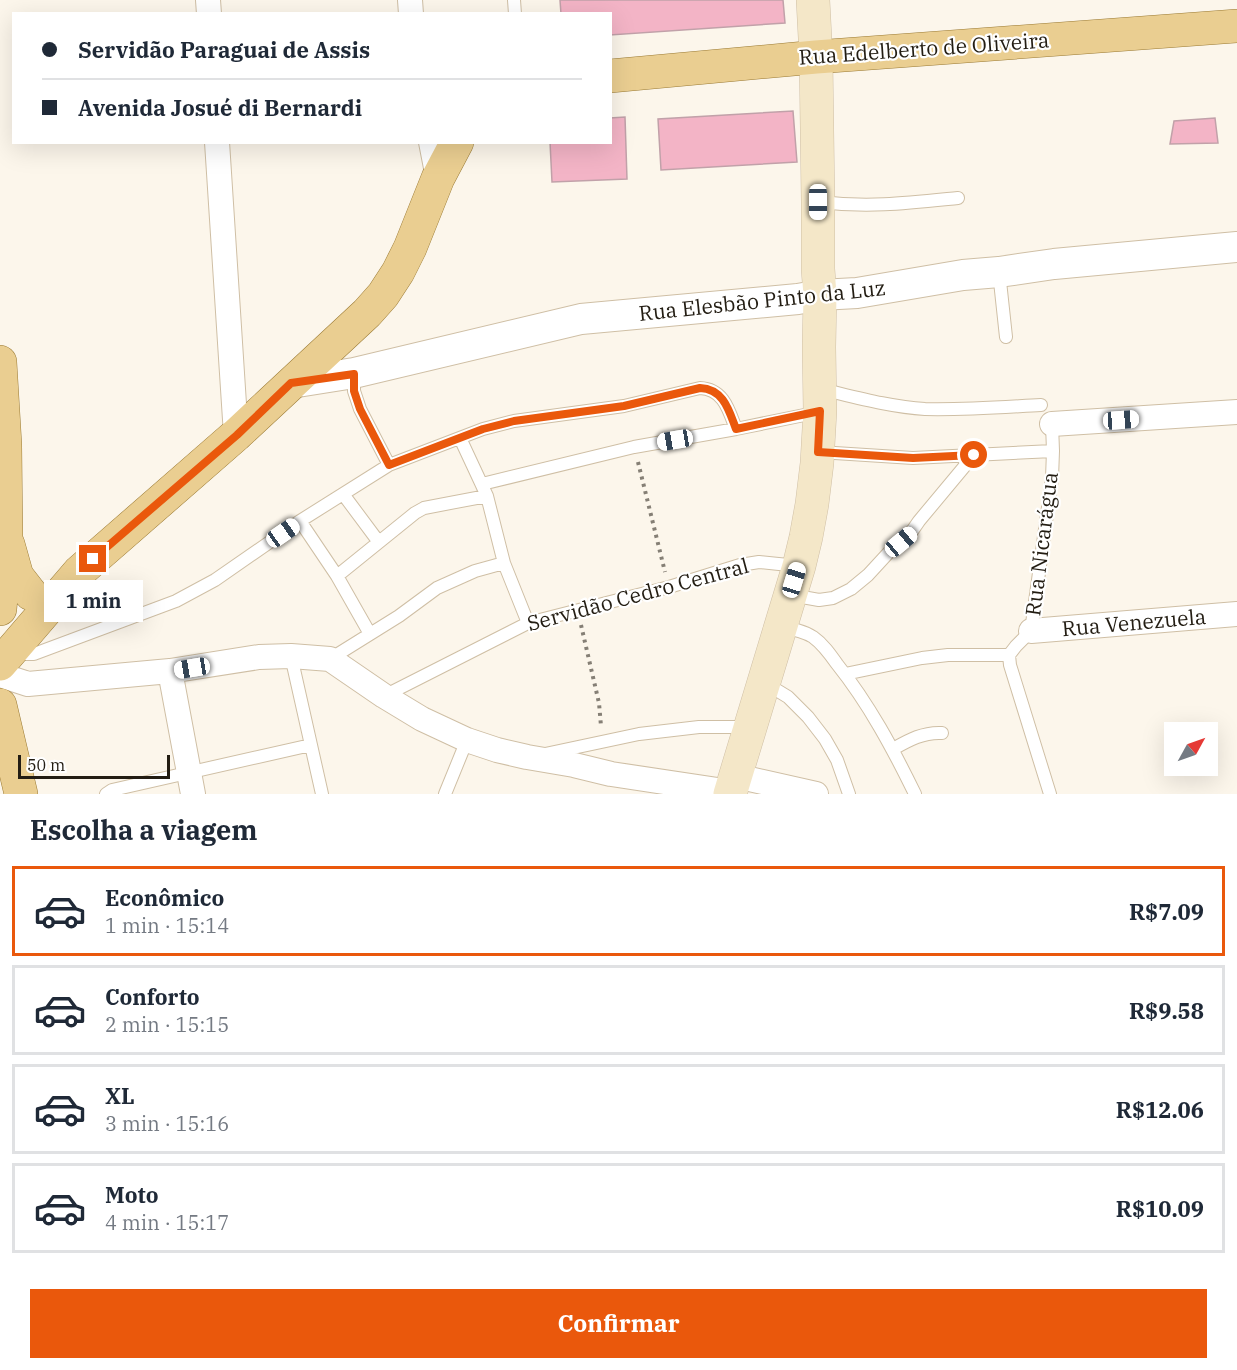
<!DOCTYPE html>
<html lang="pt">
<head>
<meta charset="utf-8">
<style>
  body { margin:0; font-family:"IBM Plex Serif",serif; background:#f2f2f3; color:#1f2937; height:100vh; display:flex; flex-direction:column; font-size:22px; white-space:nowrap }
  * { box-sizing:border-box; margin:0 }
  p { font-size:20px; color:#747a83 }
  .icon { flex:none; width:33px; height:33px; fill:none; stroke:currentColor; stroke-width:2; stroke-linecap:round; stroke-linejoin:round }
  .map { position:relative; height:794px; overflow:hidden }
  .details { display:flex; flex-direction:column; background:#fff; flex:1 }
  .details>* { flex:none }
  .top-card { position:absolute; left:12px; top:12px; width:600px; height:132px; border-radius:0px; box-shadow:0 6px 24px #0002; display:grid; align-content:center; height:132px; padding:0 30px; background:#fff }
  .needle { width:39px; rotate:50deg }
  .controls { position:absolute; left:1164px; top:722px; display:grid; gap:12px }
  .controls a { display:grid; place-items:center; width:54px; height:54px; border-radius:0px; background:#fff; box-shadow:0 6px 24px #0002; font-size:30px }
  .scale { position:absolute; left:18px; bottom:15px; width:152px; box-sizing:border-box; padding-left:6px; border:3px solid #231d13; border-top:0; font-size:16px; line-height:21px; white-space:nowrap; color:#231d13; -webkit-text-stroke:4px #fff; paint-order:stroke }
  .end { position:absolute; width:27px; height:27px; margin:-14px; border:8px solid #ea580c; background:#fff; box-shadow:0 0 0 3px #fff }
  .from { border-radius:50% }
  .bubble { position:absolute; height:42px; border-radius:0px; background:#fff; box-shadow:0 6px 24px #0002; font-size:20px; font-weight:700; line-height:42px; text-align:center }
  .car { position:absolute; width:18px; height:36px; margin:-18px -9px; border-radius:8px; box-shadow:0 0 4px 2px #0007; background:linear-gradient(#fff 24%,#345 0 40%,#fff 0 76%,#345 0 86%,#fff 0) }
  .top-card b { display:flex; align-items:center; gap:21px; height:57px; font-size:22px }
  .top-card b+b { border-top:2px solid #e0e1e3 }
  .top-card i { width:15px; height:15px; background:#1f2937 }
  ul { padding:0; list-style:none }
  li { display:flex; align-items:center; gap:18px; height:90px; margin:0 12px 9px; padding:0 18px; border:3px solid #e0e1e3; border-radius:0px }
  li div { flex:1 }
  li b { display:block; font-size:22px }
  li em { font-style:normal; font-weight:700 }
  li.current { border-color:#ea580c }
  li>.icon { width:54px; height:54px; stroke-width:1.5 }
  h2 { padding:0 30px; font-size:27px; line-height:72px }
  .primary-button { display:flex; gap:12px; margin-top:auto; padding:12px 30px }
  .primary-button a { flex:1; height:69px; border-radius:0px; background:#ea580c; color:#fff; font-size:24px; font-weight:700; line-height:69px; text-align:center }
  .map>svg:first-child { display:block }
  .building { fill:#f3b4c6; stroke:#c1a1a9; stroke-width:1.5 }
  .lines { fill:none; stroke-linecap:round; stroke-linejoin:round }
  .service-casing { stroke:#cfbfa5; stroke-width:14 }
  .minor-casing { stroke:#cfbfa5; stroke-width:26 }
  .tertiary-casing { stroke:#cfbfa5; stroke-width:32 }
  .secondary-casing { stroke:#cfbfa5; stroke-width:34 }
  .primary-casing { stroke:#9b7b35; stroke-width:34 }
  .path { stroke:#857f75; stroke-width:4; stroke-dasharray:3 4.5; stroke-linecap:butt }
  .service { stroke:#fff; stroke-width:12 }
  .minor { stroke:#fff; stroke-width:24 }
  .tertiary { stroke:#fff; stroke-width:30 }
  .secondary { stroke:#f4e7c8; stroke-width:33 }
  .primary { stroke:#eace91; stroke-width:33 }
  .route { stroke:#ea580c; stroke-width:8 }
  .labels { text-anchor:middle; stroke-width:4.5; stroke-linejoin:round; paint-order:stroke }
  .street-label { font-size:21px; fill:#231d13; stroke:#fff }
</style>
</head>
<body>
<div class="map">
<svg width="1237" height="794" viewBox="0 0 1237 794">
  <rect width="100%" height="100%" fill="#fcf6eb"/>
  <path class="building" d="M560 0H783L785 23 610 35V14H561Z
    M793 111 797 162 661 170 658 119Z
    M625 117 627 179 552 182 550 142H610V118Z
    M1215 118 1218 143 1170 144 1174 121Z"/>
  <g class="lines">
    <g class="service-casing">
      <path id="service" d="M514 0 515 14
        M820 202C869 208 909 203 958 198
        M999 272 1006 337
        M354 373V391L360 409 389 465
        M821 389C855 397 890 407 925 409 964 410 1003 407 1041 405
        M460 438 487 496 504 563 528 623
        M819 452 913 458 1053 451
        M482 484 634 447 736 429 819 412
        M343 494 378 541
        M300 521 337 576 370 634
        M337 576 415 513 424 508 487 496
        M791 595 819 600 833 598 851 589 868 575 891 550 910 534 919 521 974 455
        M782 627C793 629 804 631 813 637 823 644 830 654 837 664 869 704 893 749 915 794
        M15 654H34L176 601 215 580 300 521 389 465 483 429 514 421 624 406 700 388C724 389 729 411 736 429
        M291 656 322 794
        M330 659 399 616 437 588 475 571 504 563
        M845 674 922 658 948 655H1009
        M765 683 788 697 808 717 825 739 837 760 849 794
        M384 696 528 623 669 587 740 565 759 562 798 566
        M893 749C909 740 923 732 942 733
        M545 754 639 734 699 727H747
        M106 794 112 790 311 745
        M445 794 467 740
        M1050 794 1010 665 1009 655 1016 646 1031 631 1052 478 1053 451 1052 424"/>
    </g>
    <g class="minor-casing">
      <path id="minor" d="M208 0 209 14
        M410 0 411 14
        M217 142 236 435
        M431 142 438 178
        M1052 424 1237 412
        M1031 631 1237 614
        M170 671 193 794
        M0 675 28 684 170 671 259 657 291 656 330 659 384 696 422 719 467 740 497 750 527 757 574 765 611 774 731 792
        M736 776 816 794"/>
    </g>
    <g class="tertiary-casing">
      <path id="tertiary" d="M291 383 354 373 581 319 798 299 820 295 857 293 963 275 999 272 1054 264 1237 247"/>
    </g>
    <g class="secondary-casing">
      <path id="secondary" d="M730 794 799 566 806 537 812 504 817 463 820 411 819 347 820 295 818 269V202L816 57 813 0"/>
    </g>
    <g class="primary-casing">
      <path id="primary" d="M610 76 816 57 1237 26
        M0 362 5 445 6 537 0 609
        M8 544 17 576 31 594
        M0 664 79 572 236 435 367 313 383 295 398 272 410 248 438 178 457 142
        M0 705 21 794"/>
    </g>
    <path class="path" d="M638 462 665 572
      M581 625 599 703 601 726"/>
    <use href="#service" class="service"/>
    <use href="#minor" class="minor"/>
    <use href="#tertiary" class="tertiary"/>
    <use href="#secondary" class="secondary"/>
    <use href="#primary" class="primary"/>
  </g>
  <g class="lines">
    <path class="route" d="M93 559 237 435 291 383 354 374V391L360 409 389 465 483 429 514 421 624 406 700 388C724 389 729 411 736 429L820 411 818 452 913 458 974 455"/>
  </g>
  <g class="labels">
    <g class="street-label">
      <text transform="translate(924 49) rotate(-4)" y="7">Rua Edelberto de Oliveira</text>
      <text transform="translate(762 301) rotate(-6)" y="7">Rua Elesbão Pinto da Luz</text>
      <text transform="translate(1042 544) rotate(-83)" y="7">Rua Nicarágua</text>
      <text transform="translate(638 595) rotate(-15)" y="7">Servidão Cedro Central</text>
      <text transform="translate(1134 623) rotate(-5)" y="7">Rua Venezuela</text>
    </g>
  </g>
</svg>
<div class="controls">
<a><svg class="needle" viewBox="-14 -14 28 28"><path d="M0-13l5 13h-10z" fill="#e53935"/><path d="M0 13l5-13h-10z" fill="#747a83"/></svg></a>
</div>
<div class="scale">50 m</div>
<i class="end from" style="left:974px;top:455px"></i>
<i class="end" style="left:93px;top:559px"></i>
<div class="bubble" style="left:44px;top:580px;width:99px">1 min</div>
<i class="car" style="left:818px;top:202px;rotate:180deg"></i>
<i class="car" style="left:1121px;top:420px;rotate:86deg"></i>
<i class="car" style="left:675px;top:440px;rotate:260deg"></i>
<i class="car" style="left:283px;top:533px;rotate:55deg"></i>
<i class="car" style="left:901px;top:542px;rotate:50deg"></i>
<i class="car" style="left:794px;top:580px;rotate:17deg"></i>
<i class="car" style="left:192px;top:668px;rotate:261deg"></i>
<div class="top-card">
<b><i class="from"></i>Servidão Paraguai de Assis</b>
<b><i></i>Avenida Josué di Bernardi</b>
</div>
</div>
<section class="details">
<h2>Escolha a viagem</h2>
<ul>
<li class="current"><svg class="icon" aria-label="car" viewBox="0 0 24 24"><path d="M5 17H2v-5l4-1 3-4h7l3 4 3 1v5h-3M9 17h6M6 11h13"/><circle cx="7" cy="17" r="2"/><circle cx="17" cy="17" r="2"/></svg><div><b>Econômico</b><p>1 min · 15:14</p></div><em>R$7.09</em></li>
<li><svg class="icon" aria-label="car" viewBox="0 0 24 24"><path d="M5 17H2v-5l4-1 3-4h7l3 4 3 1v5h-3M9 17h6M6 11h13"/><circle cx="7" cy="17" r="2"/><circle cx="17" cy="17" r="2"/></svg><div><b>Conforto</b><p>2 min · 15:15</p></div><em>R$9.58</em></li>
<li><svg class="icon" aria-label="car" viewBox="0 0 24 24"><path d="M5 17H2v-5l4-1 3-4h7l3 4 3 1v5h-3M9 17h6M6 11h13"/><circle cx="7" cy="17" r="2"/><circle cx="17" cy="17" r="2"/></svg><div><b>XL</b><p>3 min · 15:16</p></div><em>R$12.06</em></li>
<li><svg class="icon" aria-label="car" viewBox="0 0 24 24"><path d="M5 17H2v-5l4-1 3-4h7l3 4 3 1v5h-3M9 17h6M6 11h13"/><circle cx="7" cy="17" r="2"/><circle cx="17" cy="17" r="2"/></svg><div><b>Moto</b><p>4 min · 15:17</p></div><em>R$10.09</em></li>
</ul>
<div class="primary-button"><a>Confirmar</a></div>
</section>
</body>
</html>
